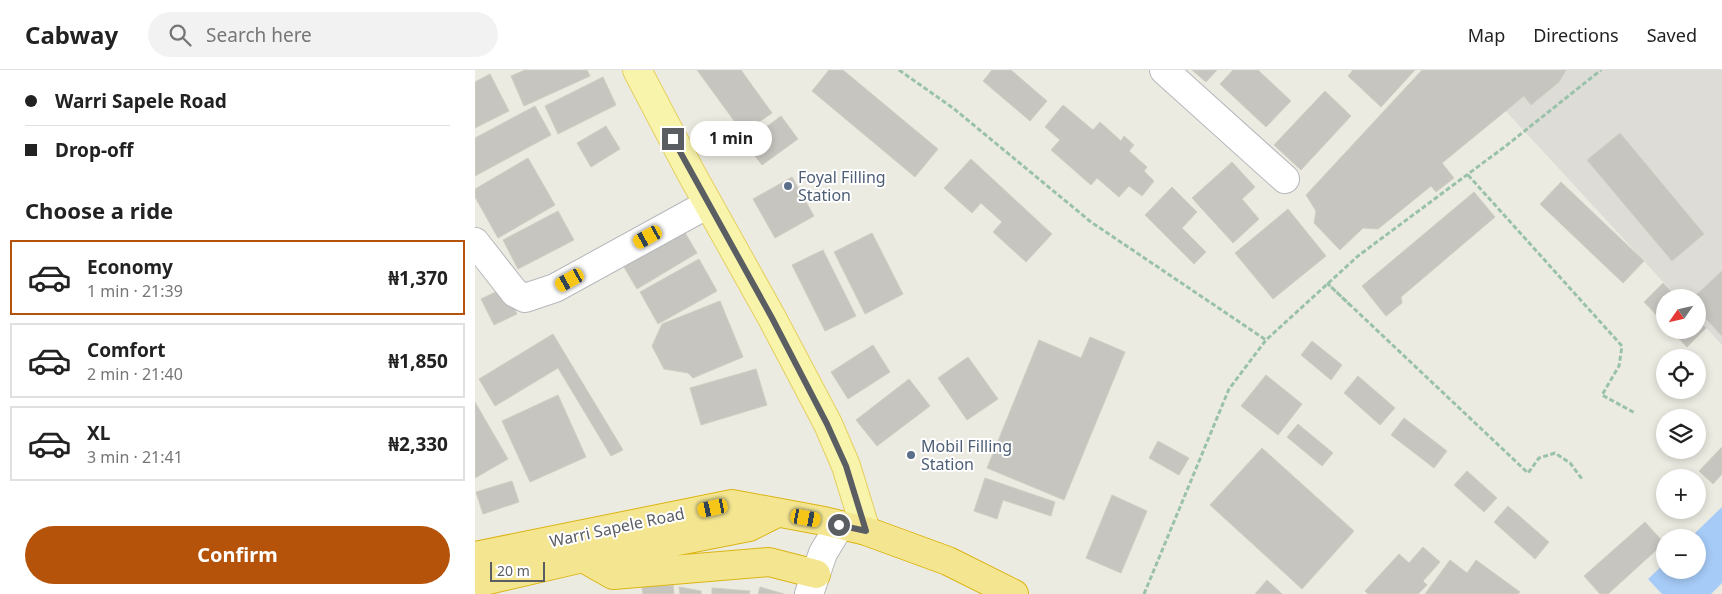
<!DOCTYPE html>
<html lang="en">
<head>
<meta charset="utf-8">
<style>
  body { margin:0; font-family:"Noto Sans",sans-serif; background:#f2f2f2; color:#222; height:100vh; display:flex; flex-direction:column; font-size:19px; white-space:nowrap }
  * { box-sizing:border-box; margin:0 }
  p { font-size:16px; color:#767676 }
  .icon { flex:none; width:28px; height:28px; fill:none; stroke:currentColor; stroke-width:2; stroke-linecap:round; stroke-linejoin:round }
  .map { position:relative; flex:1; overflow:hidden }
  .sheet { display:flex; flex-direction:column; background:#fff; width:475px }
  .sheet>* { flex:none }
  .top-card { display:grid; align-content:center; height:110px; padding:0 25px; background:#fff }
  .needle { width:32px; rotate:236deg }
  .controls { position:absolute; left:1181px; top:219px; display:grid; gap:10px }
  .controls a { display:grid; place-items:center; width:50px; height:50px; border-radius:50%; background:#fff; box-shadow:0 2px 8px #0003; font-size:25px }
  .scale { position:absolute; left:15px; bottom:12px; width:55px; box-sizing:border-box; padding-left:5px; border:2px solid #5a5d62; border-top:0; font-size:14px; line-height:18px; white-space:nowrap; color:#5a5d62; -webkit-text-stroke:4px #fff; paint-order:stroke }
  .end { position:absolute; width:22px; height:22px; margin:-11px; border:6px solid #5a5d62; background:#fff; box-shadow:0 0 0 2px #fff }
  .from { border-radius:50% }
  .bubble { position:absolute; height:35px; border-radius:18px; background:#fff; box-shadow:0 2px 8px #0003; font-size:16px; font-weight:700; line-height:35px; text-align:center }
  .car { position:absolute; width:15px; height:30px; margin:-15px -8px; border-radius:6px; box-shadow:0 0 4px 1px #0007; background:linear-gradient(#f5c518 24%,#345 0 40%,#f5c518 0 76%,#345 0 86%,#f5c518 0) }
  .top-card b { display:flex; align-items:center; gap:18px; height:48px; font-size:19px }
  .top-card b+b { border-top:1px solid #e0e0e0 }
  .top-card i { width:12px; height:12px; background:#222 }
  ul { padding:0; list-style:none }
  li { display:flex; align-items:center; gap:15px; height:75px; margin:0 10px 8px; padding:0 15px; border:2px solid #e0e0e0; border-radius:0px }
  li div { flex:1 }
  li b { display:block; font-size:19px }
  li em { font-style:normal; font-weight:700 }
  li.selected { border-color:#b45309 }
  li>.icon { width:45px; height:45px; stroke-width:1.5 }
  h2 { padding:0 25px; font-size:22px; line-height:60px }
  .action { display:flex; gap:10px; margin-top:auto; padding:10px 25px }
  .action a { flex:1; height:58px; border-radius:30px; background:#b45309; color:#fff; font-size:20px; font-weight:700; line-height:58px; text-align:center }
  header { display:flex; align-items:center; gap:30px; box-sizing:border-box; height:70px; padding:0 25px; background:#fff; border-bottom:1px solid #e0e0e0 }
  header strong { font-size:24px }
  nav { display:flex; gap:28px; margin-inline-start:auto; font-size:18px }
  .search { width:350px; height:45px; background:#f2f2f2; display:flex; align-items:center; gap:12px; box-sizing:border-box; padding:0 18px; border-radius:28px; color:#767676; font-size:19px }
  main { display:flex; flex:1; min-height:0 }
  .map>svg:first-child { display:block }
  .industrial { fill:#dedcd6 }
  .water { fill:#a6cbf7 }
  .building { fill:#c7c5bf; stroke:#d0cdc1 }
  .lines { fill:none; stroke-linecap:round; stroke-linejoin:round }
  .minor-casing { stroke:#b5b7bb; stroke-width:30 }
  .major-casing { stroke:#e5cf62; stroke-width:30 }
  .highway-casing { stroke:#dbb413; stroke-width:30 }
  .path { stroke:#9ac2aa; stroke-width:3; stroke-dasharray:5 2.5; stroke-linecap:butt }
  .minor { stroke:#fff; stroke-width:28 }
  .major { stroke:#f8f4ab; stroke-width:28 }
  .highway { stroke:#f4e691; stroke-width:28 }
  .route { stroke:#5a5d62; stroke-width:6 }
  .service-dot { fill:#5c6f8a; stroke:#fff; stroke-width:2 }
  .labels { text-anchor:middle; stroke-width:4; stroke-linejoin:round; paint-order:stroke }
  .service-label { font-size:16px; fill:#4e5e75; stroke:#fff; text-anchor:start }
  .street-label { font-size:16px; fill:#5a5d62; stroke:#fff }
</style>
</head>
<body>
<header>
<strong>Cabway</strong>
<div class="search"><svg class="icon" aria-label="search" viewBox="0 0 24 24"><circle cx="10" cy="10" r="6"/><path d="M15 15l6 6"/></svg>Search here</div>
<nav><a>Map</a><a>Directions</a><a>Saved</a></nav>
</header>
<main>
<section class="sheet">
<div class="top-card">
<b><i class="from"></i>Warri Sapele Road</b>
<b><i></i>Drop-off</b>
</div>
<h2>Choose a ride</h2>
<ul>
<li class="selected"><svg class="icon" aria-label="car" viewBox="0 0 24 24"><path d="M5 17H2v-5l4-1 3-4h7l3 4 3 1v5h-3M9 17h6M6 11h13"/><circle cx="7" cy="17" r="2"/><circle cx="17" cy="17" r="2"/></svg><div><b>Economy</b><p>1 min · 21:39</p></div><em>₦1,370</em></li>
<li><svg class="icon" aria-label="car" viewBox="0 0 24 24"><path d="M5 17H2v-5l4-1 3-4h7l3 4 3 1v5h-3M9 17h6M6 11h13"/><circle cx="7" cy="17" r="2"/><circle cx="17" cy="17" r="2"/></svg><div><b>Comfort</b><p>2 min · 21:40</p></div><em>₦1,850</em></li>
<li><svg class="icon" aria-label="car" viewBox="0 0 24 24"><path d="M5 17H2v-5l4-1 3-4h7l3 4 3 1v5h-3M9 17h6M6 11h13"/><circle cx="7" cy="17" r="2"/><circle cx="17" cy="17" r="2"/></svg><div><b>XL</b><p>3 min · 21:41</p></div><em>₦2,330</em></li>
</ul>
<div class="action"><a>Confirm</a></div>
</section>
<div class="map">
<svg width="1247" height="524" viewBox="0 0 1247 524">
  <rect width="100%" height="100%" fill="#ecebe2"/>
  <path class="industrial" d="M993 0H1247V275L1223 249 1222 228 1202 227Z"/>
  <path class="water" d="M1247 437V513L1236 524H1187L1173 509 1190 493V500H1222V468L1216 467Z"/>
  <path class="building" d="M50 0H112L115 6 49 36 36 6Z
    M222 0H266L297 43 268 63Z
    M354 0H368L463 79 440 107 337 21Z
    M517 0H536L572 31 555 51 508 11Z
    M717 0H742L731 12Z
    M758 0H783L816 31 791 57 745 14Z
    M878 0H940L906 37 873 6Z
    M947 0H1091L1084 12 1056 35 1049 26 967 93 979 108 961 122 956 116 903 159 888 158 865 180 839 153 841 141 831 125Z
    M15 4 34 41 0 58V12Z
    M128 7 141 35 83 64 70 36Z
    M850 21 876 46 826 100 799 75Z
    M588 35 618 60 625 52 646 71 649 66 659 75 654 81 672 97 669 101 679 111 667 126 654 116 644 127 622 108 616 115 576 80 585 70 570 57Z
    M60 36 76 65 0 106V68Z
    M306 46 323 69 287 95 270 73Z
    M131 56 145 79 116 97 102 73Z
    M1145 63 1229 164 1197 191 1112 90Z
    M53 88 80 135 23 168 0 127V119Z
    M496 89 577 164 551 192 518 162 527 152 506 133 497 143 469 118Z
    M757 92 780 117 767 129 784 149 758 173 717 128Z
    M317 107 339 146 300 168 278 129Z
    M1086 112 1169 191 1148 213 1065 134Z
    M697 117 722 142 707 158 731 182 719 194 670 145Z
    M999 122 1020 147 926 227 927 233 911 246 887 216Z
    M813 139 851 186 798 229 760 183Z
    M83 141 99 170 43 199 28 170Z
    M206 156 222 183 162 219 146 192Z
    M397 163 428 224 390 244 359 182Z
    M348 180 381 246 350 261 317 195Z
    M224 189 242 221 183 254 165 222Z
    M1247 201V266L1222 239V228H1218Z
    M1188 213 1202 228H1190V254L1169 232Z
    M29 218 42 244 19 255 6 229Z
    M245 231 268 287 218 308 213 303 189 299 177 276 187 254Z
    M1222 249 1231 258 1212 277 1196 260H1222Z
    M78 264 148 380 136 386 83 298 20 336 4 309Z
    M615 267 650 282 589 430 512 398 564 270 606 288Z
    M837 271 867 295 856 310 826 285Z
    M398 275 415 302 373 329 356 302Z
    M493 287 523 329 492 350 463 308Z
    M281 299 292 335 226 355 215 318Z
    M791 305 827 334 803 365 766 336Z
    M883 306 920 338 905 355 869 323Z
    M434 309 455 336 402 376 381 350Z
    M83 325 111 387 55 412 27 351Z
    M0 332 33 389 0 408Z
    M929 348 972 381 959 398 916 365Z
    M823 354 858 383 847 396 812 367Z
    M683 371 714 388 704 405 674 388Z
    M1247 377V404L1238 414 1224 401Z
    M787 378 879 461 827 519 735 435Z
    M992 401 1022 428 1009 442 979 415Z
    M510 408 580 432 576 446 528 430 522 449 499 441Z
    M37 411 44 432 8 444 1 422Z
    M637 425 672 441 646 503 611 488Z
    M1033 436 1074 472 1060 489 1019 452Z
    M1170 452 1189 473 1133 524H1125L1109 506Z
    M948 477 965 492 948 511 952 515 943 524H893L890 521 924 484 934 493Z
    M975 490 992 503 1001 490 1045 522 1043 524H950Z
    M792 510 807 524H780Z
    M198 515 199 524H168L167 517Z
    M204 517 226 521V524H205Z
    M285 517 309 524H283Z
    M237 518 275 521 274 524H237Z"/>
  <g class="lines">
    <g class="minor-casing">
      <path id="minor" d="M689 0 810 109
        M0 172 40 223 50 228 80 218 233 134
        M334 524 348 483 365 455"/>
    </g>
    <g class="major-casing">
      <path id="major" d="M162 0 216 103 297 248 353 354 371 396 391 461"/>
    </g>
    <g class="highway-casing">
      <path id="highway" d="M0 486 257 434 349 451 391 461 473 491 539 524
        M108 488 138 505 294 492 341 504
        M0 513 108 488 142 483 274 457 302 443"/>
    </g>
    <path class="path" d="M424 0 478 38 616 152 791 270
      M993 105 1147 276 1144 296 1127 325 1160 343
      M876 236 853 214 1053 403 1064 388 1080 383 1095 393 1107 409
      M669 524 754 319 791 270 883 186 1032 75 1126 0"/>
    <use href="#minor" class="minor"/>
    <use href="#major" class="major"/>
    <use href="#highway" class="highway"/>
  </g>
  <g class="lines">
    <path class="route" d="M198 69 297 248 352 354 371 396 391 461 364 455"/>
  </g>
  <g class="service-dot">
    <circle cx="313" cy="116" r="5"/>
    <circle cx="436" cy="385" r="5"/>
  </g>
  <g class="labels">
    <g class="service-label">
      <text x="323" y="113">Foyal Filling<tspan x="323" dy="18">Station</tspan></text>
      <text x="446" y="382">Mobil Filling<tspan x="446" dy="18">Station</tspan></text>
    </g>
    <g class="street-label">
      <text transform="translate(142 457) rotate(-12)" y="6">Warri Sapele Road</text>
    </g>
  </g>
</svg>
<div class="controls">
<a><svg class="needle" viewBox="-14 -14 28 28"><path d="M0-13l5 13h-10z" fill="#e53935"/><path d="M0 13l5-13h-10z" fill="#767676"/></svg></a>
<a><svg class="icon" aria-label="locate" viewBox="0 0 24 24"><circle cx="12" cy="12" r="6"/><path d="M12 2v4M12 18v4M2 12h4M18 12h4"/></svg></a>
<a><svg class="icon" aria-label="layers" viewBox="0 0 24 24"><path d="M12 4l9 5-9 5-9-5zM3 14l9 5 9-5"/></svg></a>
<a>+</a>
<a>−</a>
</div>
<div class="scale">20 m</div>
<i class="end from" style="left:364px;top:455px"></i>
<i class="end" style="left:198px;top:69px"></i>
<div class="bubble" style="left:215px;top:51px;width:82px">1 min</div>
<i class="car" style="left:173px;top:167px;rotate:241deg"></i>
<i class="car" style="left:95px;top:210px;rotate:241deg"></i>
<i class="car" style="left:238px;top:438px;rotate:258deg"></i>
<i class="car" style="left:331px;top:448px;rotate:100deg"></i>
</div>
</main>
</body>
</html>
